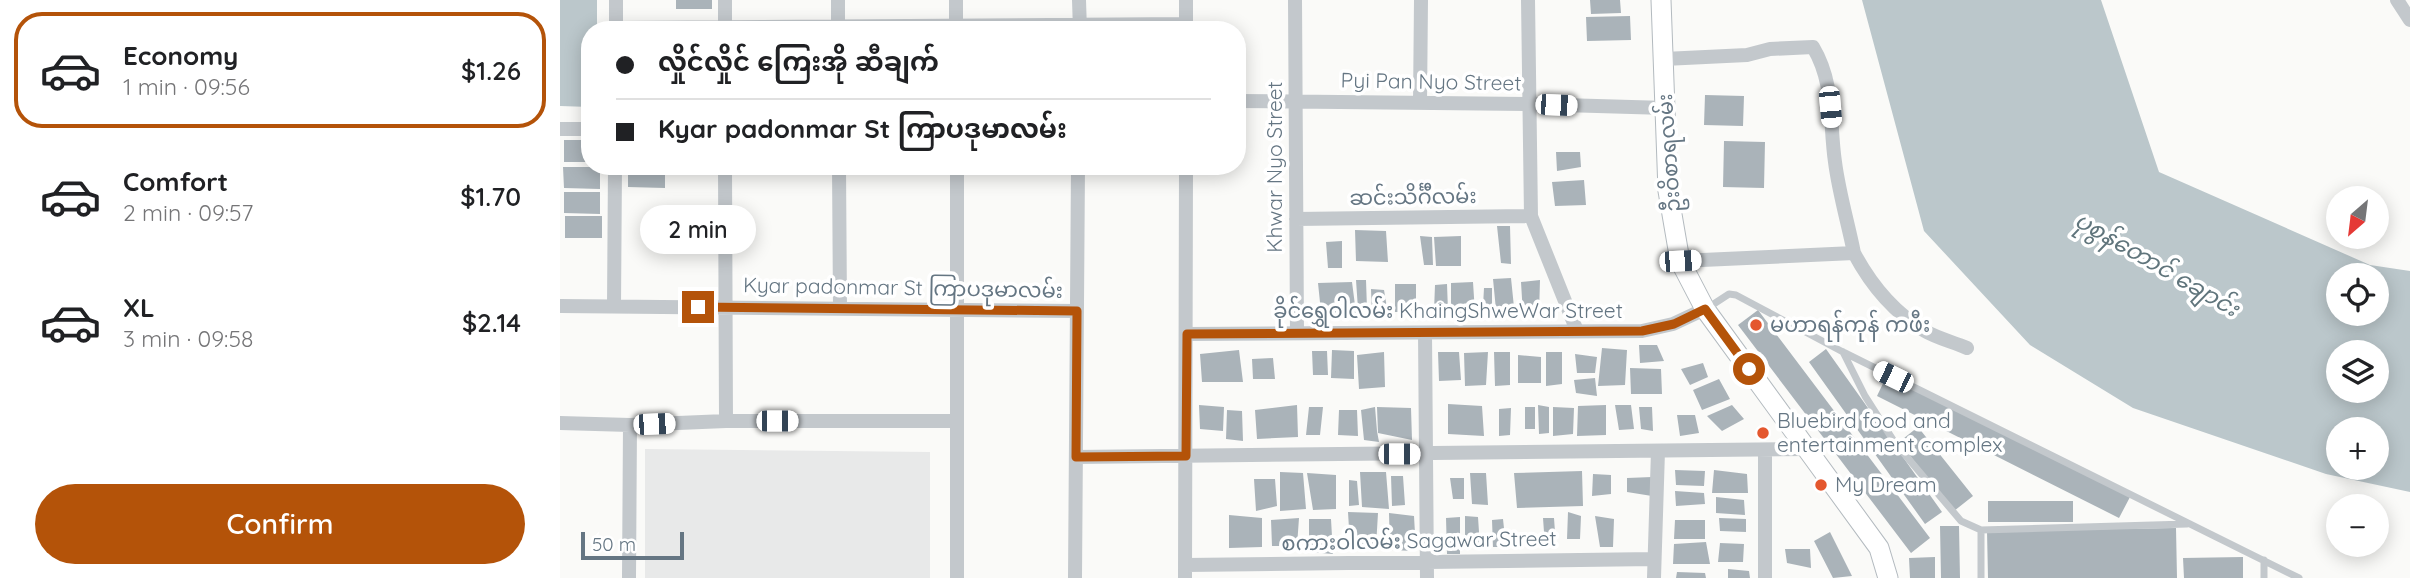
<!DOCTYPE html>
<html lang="en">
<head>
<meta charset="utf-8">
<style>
  body { margin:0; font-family:Quicksand,"Noto Sans Myanmar",sans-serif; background:#f2f2f2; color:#202124; height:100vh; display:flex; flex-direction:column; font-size:26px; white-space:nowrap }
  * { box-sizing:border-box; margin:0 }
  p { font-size:23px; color:#757577 }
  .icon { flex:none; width:38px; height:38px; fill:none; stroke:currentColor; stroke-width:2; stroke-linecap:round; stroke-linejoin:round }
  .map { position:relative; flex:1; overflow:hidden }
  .sheet { display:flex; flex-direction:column; background:#fff; width:560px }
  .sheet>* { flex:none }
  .guide { position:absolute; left:21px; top:21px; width:665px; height:154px; border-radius:28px; box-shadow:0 4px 18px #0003; display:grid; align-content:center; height:154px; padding:0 35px; background:#fff }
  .needle { width:46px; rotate:208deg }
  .controls { position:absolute; left:1766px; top:186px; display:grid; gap:14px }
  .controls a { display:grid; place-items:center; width:63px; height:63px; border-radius:50%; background:#fff; box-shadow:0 4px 18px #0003; font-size:35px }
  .scale { position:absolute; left:21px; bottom:18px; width:103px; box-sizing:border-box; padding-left:7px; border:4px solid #657683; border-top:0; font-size:19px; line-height:24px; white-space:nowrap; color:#657683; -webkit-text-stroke:5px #fff; paint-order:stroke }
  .end { position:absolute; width:32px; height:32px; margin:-16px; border:9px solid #b45309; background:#fff; box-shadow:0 0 0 4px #fff }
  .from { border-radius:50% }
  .bubble { position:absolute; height:49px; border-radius:24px; background:#fff; box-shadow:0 4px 18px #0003; font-size:23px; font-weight:600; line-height:49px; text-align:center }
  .car { position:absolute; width:21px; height:42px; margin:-21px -10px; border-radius:9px; box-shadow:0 0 5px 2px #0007; background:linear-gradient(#fff 24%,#345 0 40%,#fff 0 76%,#345 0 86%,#fff 0) }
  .guide b { display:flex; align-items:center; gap:24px; height:66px; font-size:26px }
  .guide b+b { border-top:2px solid #e0e0e0 }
  .guide i { width:18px; height:18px; background:#202124 }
  ul { padding:12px 0 0; list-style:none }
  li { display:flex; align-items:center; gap:21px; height:116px; margin:0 14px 10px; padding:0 21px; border:4px solid transparent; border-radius:28px }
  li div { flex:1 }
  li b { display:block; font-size:26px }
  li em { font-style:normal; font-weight:600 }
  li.active { border-color:#b45309 }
  li>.icon { width:63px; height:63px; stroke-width:1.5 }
  .action { display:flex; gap:14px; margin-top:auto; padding:14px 35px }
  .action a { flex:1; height:80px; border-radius:42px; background:#b45309; color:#fff; font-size:28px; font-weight:600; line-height:80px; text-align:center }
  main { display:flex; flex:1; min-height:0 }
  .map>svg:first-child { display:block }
  .built { fill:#e8e9e9 }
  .water { fill:#bbc7cb; fill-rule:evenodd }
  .building { fill:#aab3b9 }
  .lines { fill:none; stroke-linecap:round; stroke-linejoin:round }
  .secondary-casing { stroke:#b3babf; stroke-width:21 }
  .lane { stroke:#c3c8cc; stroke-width:7 }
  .street { stroke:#c3c8cc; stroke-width:14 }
  .secondary { stroke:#fff; stroke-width:19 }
  .route { stroke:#b45309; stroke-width:9 }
  .poi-dot { fill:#e4572e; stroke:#fff; stroke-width:2.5 }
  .labels { text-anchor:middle; stroke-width:7; stroke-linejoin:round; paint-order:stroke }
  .street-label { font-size:21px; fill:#657683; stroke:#fff }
  .poi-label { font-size:21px; fill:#657683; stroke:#fff; text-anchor:start }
  .water-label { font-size:23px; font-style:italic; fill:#60757c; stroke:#fff }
</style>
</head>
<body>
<main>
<section class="sheet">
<ul>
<li class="active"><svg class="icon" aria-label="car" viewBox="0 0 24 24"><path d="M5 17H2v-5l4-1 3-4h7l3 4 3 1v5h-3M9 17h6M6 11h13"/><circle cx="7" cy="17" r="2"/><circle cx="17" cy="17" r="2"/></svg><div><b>Economy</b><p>1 min · 09:56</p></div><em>$1.26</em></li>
<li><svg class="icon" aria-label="car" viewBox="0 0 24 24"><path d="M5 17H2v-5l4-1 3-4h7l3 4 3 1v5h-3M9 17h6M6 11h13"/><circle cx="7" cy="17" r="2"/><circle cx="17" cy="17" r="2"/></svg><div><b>Comfort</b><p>2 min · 09:57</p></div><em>$1.70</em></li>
<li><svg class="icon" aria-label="car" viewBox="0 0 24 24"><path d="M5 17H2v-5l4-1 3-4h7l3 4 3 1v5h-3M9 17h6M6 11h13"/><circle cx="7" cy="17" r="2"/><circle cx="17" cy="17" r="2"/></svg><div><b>XL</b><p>3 min · 09:58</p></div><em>$2.14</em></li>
</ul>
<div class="action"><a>Confirm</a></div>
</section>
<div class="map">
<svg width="1850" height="578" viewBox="0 0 1850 578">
  <rect width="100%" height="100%" fill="#fafaf8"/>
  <path class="built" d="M85 449 370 452V578H85Z"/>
  <path class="water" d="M0 0H37V30H30V107L0 106Z
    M1302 0H1541L1599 172 1810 265 1850 271V492L1766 474 1573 408 1470 345 1364 231ZM1778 275H1816V313H1778ZM1778 352H1816V390H1778ZM1778 429H1816V467H1778Z"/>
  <path class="building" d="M116 0H152V9H116Z
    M1030 0H1060L1061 13 1031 14Z
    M1070 16 1071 40 1027 41 1026 17Z
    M1145 95 1184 96 1183 126 1144 125Z
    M4 140H30V162H4Z
    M1164 141 1205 142 1204 188 1163 187Z
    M996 152H1020L1021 167 997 171Z
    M68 166H105V188L68 187Z
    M3 167H40V189L4 188Z
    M1024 180 1026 205 995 206 992 182Z
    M4 192H40V214L4 213Z
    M5 216H42V238H5Z
    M937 226H950L951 264 941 263Z
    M795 230 826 231 828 262 796 261Z
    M860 236 872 237 873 265H864Z
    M901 236V266H876L874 237Z
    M782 241V268H768L766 242Z
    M951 278 955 317H942V310H936L933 279Z
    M796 280H806L807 309H798Z
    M980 280 979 314 963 315 961 282Z
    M792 282 796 313 761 312 758 283Z
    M913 282 915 313 891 312V283Z
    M835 284H856V312H835Z
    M887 284 888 311H874L875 285Z
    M924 288H932V306H923Z
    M811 289 824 290 828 314 812 316Z
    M1198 310 1370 538 1351 553 1178 325Z
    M1079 345H1097L1104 361 1080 363Z
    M1042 348 1067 350 1065 385 1038 386Z
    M1266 349 1382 512 1365 524 1249 362Z
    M679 350 683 382H642L640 354Z
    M772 350 794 351V379L771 378Z
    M752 351H767L768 375H753Z
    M824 352 825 387 799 389 797 355Z
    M878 352H899L901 380 879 381Z
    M928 352 926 385 905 386 904 353Z
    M934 352H950V385L935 386Z
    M986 352H1002V384L986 386Z
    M1015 354 1037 357 1035 373H1017Z
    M958 355 981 357V383H958Z
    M713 358 715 379H693L692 359Z
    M1143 363 1148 377 1130 385 1121 369Z
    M1070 368 1101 369 1102 394H1071Z
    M1327 375 1570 497 1559 518 1317 396Z
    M1035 378 1037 396 1016 393 1014 380Z
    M1159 379 1170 399 1142 410 1133 390Z
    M888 404 922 406 924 436 888 434Z
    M639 405 664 407 663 431 640 429Z
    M737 405 738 437 697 439 695 410Z
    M978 405 989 407V433L979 434Z
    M1046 405V435L1017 436 1018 406Z
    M1055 405H1071L1074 429 1059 430Z
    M1172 405 1184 419 1162 431 1147 416Z
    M749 407H763L760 435H746Z
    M815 407 817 431 819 442 804 440 801 410Z
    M817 407 851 408 852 440 818 433Z
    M965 407H975V429H965Z
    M993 407 1014 408 1013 434 993 436Z
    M1079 407H1092L1093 431 1081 429Z
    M951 408 950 435 939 436V409Z
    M667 410 682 411 683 441 666 439Z
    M779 410H797L798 436 778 435Z
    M1117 415H1135L1139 433 1120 436Z
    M1358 427 1413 496 1394 511 1339 442Z
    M1115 470 1145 471 1144 486 1116 485Z
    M1154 470 1187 474 1188 493H1152Z
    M1022 471 1023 506 957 508 954 473Z
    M720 472 743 473 746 509 720 511Z
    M800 472H826L829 509 802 507Z
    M747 473 776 475V509L753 510Z
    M910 473H926L928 505 912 504Z
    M1033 474 1051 475V494L1032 496Z
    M831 476H843L845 505 832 506Z
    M1092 477V496L1067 492V478Z
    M890 478H904V499H893Z
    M694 479H715L717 506 696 511Z
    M789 480 797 481 799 505 789 506Z
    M1115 491 1144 493 1145 504 1116 506Z
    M1156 497 1184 500 1185 515 1156 513Z
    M1428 501H1513V522H1428Z
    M788 512 818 513 816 547 790 545Z
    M1008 512 1021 516 1020 539H1007Z
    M829 513 854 516 856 551 830 550Z
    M669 515 702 518V547L669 548Z
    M905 516 918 517 920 547 905 545Z
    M1035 516 1054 519 1053 547H1040Z
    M900 517V554H887L886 518Z
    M739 518 737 546H712L711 520Z
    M983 518H994L996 546H985Z
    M1159 518 1186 519V532L1160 531Z
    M749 519H771L773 554 749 552Z
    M943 519 946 547H933L932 520Z
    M1115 520H1145V539H1114Z
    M1380 526H1399L1400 578H1381Z
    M1616 528 1617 578H1428L1427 531Z
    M1270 532 1292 576 1273 578 1254 541Z
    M1146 542 1150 564H1113L1114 544Z
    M1160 543 1184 544 1183 562H1158Z
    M1225 549H1250L1251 568 1227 563Z
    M1375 557V578H1350L1349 558Z
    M1683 557V578H1624L1623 558Z
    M1168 569 1189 571 1190 578H1168Z
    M1117 572 1145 573 1146 578H1116Z"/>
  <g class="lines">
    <g class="secondary-casing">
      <path id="secondary" d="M1101 0 1108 191 1120 261 1145 309 1319 548 1328 578"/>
    </g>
    <path class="lane" d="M1146 309 1169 294 1176 295 1283 352 1739 578
      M1283 352 1305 396 1335 443 1401 521 1421 530 1627 524
      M1421 530V578
      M1704 560V578"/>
    <path class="street" d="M165 0V30
      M278 0V30
      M396 0V30
      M519 0 520 30
      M735 0 737 333
      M968 0 971 216 1017 331
      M1837 0 1850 20
      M56 28 626 24
      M56 30V0
      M626 30V0
      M1104 59 1187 55 1210 49 1253 47C1275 84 1269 121 1275 162 1279 193 1288 223 1294 253L1120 261
      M677 101 968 104 1106 108
      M860 103 861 0
      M0 129H30
      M165 166 166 421
      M279 166 280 308
      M736 219 971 216
      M1294 253C1311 285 1333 312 1365 331 1377 338 1393 342 1407 348
      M0 306 517 311
      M54 306 55 166
      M865 333 867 578
      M627 334 1082 331 1113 324 1145 309
      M0 423 70 425 166 421H397
      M1205 450V578
      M516 457 1246 449
      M626 565 1094 559
      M69 578 70 425
      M397 578V166
      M515 578 518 166
      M625 578 626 166
      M1094 578 1098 451"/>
    <use href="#secondary" class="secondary"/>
  </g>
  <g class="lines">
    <path class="route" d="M138 307 517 311 516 457 626 456 627 334 1082 331 1114 324 1145 309 1189 369"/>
  </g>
  <g class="poi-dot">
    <circle cx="1196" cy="325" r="7"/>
    <circle cx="1203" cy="433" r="7"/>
    <circle cx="1261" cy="485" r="7"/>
  </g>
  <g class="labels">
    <g class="street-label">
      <text transform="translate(871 82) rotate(1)" y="7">Pyi Pan Nyo Street</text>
      <text transform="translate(1109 153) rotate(-94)" y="7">ဦးဝိစာရလမ်း</text>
      <text transform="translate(715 167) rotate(-90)" y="7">Khwar Nyo Street</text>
      <text transform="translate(853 197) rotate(-1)" y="7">ဆင်းသိင်္ဂီလမ်း</text>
      <text transform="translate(343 288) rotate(1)" y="7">Kyar padonmar St ကြာပဒုမာလမ်း</text>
      <text x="888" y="318">ခိုင်ရွှေဝါလမ်း KhaingShweWar Street</text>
      <text transform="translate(859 541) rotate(-1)" y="7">စကားဝါလမ်း Sagawar Street</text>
    </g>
    <g class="poi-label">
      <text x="1210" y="332">မဟာရန်ကုန် ကဖီး</text>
      <text x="1217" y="428">Bluebird food and<tspan x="1217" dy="24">entertainment complex</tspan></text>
      <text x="1275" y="492">My Dream</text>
    </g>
    <g class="water-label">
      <text transform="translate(1597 264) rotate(30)" y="8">ပုစွန်တောင် ချောင်း</text>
    </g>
  </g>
</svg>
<div class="controls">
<a><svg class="needle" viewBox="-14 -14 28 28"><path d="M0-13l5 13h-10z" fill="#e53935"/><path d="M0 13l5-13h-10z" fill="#757577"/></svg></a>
<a><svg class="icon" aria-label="locate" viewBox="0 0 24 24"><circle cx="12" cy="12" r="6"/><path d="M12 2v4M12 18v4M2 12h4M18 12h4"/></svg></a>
<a><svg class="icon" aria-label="layers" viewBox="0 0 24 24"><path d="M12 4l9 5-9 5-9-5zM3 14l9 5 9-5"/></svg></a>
<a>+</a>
<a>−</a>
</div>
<div class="scale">50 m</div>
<i class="end from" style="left:1189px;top:369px"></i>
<i class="end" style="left:138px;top:307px"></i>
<div class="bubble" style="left:80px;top:205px;width:116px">2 min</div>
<i class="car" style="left:996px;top:105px;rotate:92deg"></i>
<i class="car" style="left:1270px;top:107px;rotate:175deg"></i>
<i class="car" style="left:1120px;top:261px;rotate:87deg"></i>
<i class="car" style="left:1333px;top:377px;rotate:296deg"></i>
<i class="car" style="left:217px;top:421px;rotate:90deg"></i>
<i class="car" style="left:94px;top:424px;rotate:88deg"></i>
<i class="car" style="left:839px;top:454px;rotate:90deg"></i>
<div class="guide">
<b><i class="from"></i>လှိုင်လှိုင် ကြေးအို ဆီချက်</b>
<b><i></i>Kyar padonmar St ကြာပဒုမာလမ်း</b>
</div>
</div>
</main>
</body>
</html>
